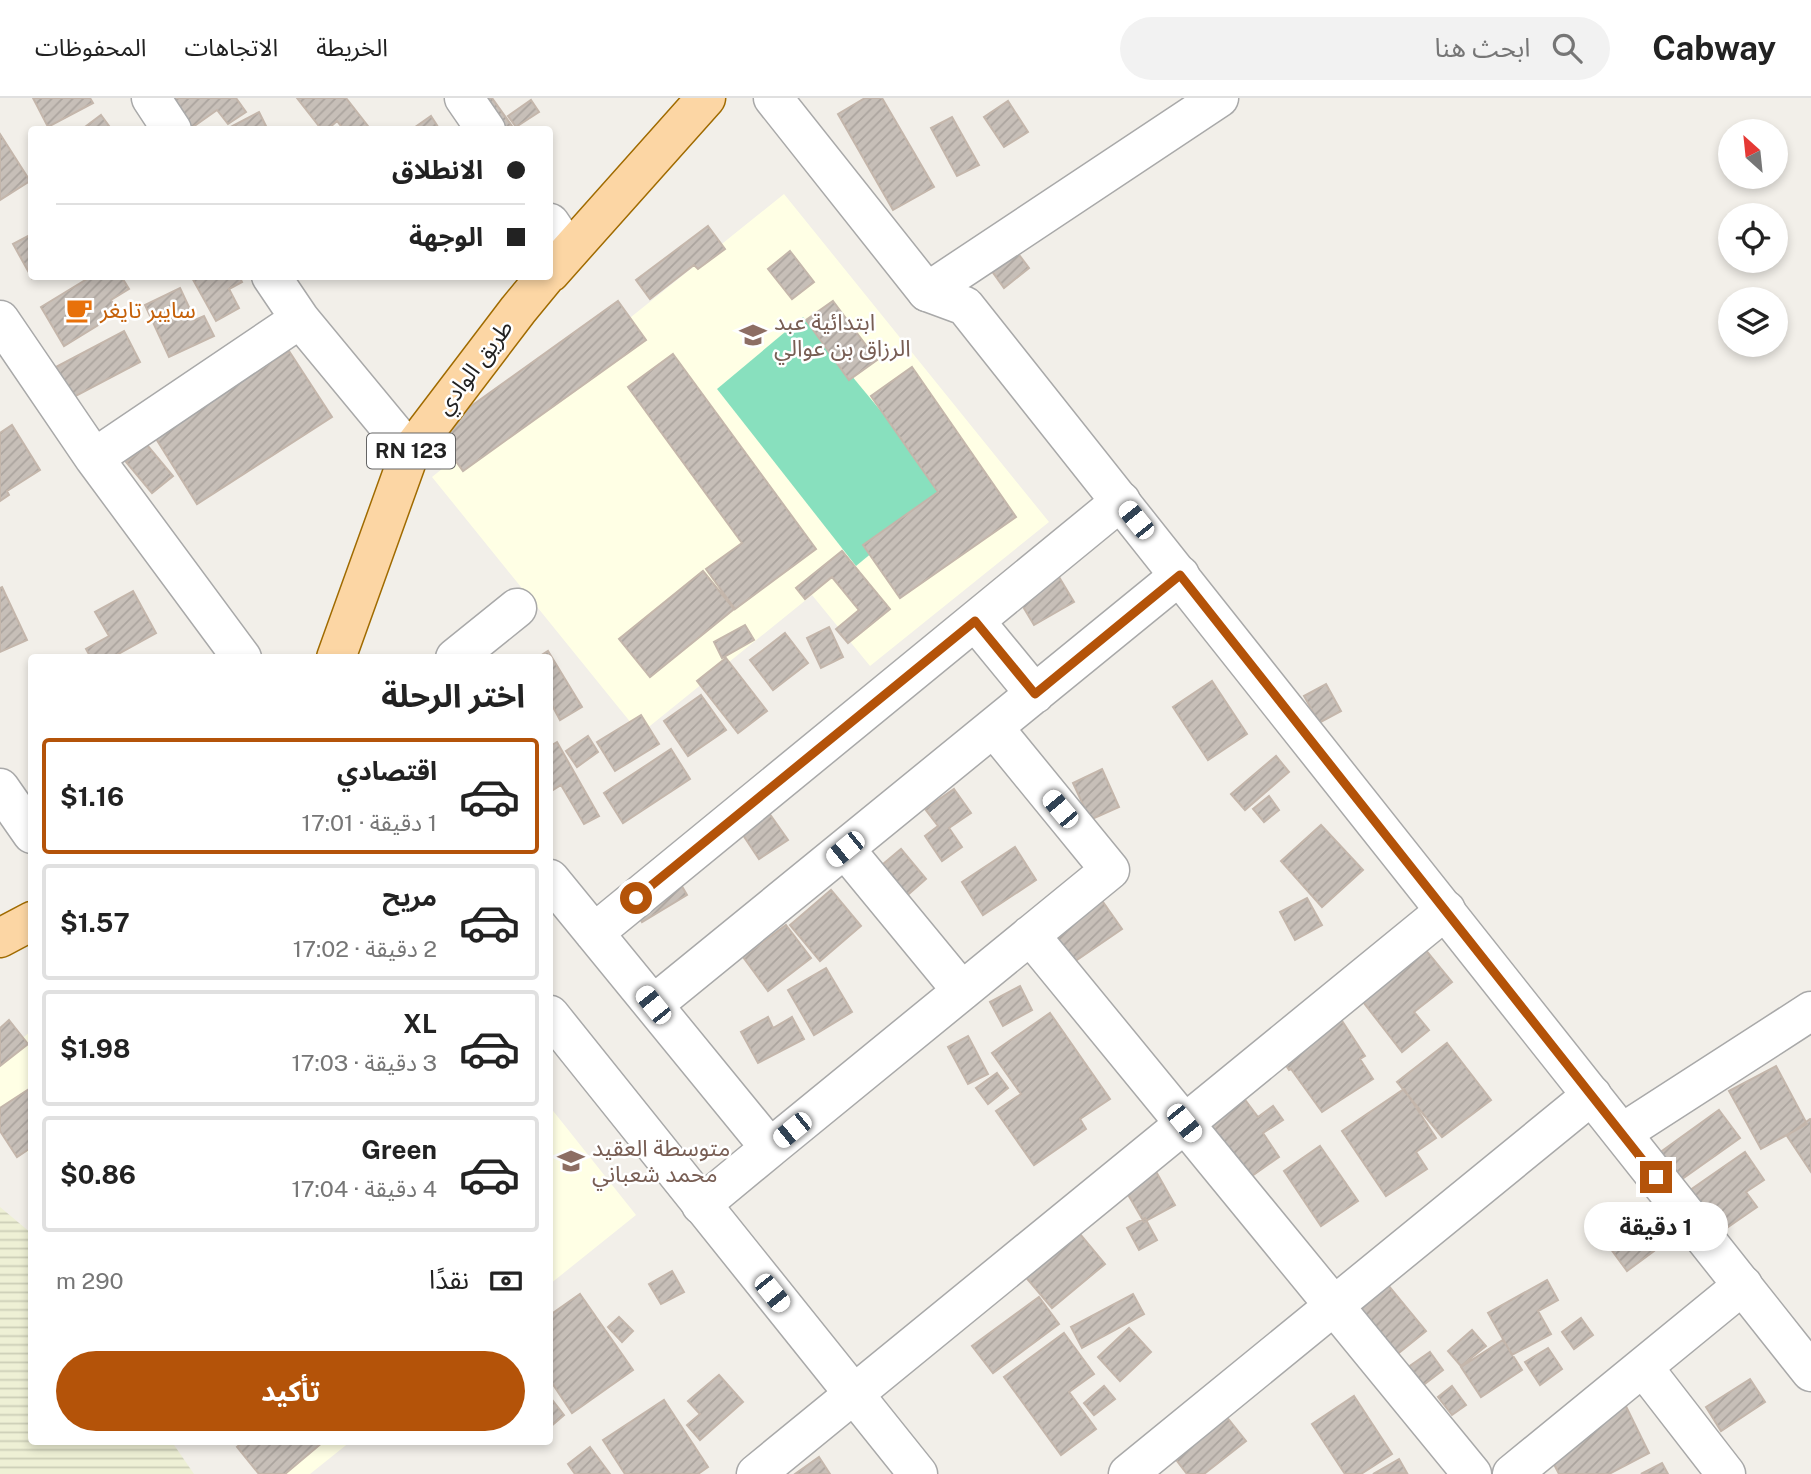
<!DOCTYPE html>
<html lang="ar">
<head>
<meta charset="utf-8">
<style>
  body { margin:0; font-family:"Public Sans","Noto Sans Arabic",sans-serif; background:#f2f2f2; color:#222; direction:rtl; height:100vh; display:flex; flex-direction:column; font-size:26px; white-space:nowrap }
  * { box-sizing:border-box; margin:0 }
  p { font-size:23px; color:#767676 }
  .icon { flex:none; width:38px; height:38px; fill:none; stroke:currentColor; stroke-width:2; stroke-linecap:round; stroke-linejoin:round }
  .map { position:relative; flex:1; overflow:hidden; direction:ltr }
  .sheet { position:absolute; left:28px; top:556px; width:525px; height:791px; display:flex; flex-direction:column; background:#fff; border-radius:7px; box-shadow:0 4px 10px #0003; direction:rtl }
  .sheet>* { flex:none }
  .banner { position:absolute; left:28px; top:28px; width:525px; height:154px; border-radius:7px; box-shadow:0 4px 10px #0003; direction:rtl; display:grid; align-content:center; height:154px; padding:0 28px; background:#fff }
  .needle { width:46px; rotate:333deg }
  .controls { position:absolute; left:1718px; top:21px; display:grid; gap:14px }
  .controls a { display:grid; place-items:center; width:70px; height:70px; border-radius:50%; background:#fff; box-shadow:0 4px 10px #0003; font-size:35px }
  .end { position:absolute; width:32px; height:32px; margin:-16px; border:9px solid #b45309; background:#fff; box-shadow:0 0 0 4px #fff }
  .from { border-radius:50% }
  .bubble { position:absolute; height:49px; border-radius:24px; background:#fff; box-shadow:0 4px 10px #0003; font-size:23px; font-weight:700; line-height:49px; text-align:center; direction:rtl }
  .car { position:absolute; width:21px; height:42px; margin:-21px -10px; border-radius:9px; box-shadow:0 0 5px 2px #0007; background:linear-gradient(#fff 24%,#345 0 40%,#fff 0 76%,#345 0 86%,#fff 0) }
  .banner b { display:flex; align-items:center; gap:24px; height:66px; font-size:26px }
  .banner b+b { border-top:2px solid #e0e0e0 }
  .banner i { width:18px; height:18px; background:#222 }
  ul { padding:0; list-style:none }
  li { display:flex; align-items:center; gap:21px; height:116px; margin:0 14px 10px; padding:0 14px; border:4px solid #e0e0e0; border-radius:7px }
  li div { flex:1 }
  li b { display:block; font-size:26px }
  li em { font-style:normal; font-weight:700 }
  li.selected { border-color:#b45309 }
  li>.icon { width:63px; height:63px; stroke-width:1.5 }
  h2 { padding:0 28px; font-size:32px; line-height:84px }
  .pay { display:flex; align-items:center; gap:18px; height:77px; padding:0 28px; font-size:26px }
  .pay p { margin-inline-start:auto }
  .button { display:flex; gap:14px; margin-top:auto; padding:14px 28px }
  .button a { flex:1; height:80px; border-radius:42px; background:#b45309; color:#fff; font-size:28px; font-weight:700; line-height:80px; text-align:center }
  header { display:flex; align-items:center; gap:42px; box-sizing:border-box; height:98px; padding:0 35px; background:#fff; border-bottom:2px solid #e0e0e0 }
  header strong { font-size:33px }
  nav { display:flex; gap:38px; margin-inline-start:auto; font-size:24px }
  .search { width:490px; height:63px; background:#f2f2f2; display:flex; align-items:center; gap:18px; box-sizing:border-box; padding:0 24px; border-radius:38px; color:#767676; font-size:26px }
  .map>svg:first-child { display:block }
  .education { fill:#ffffe5 }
  .farmland { fill:url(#farmland-rules) }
  .pitch { fill:#88e0be }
  .building { fill:url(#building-hatch); stroke:#c4b6ab; stroke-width:2 }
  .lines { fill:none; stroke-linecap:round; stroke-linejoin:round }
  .minor-casing { stroke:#a9a9a9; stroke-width:41 }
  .tertiary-casing { stroke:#a9a9a9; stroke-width:41 }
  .primary-casing { stroke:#a06b00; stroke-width:41 }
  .minor { stroke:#fff; stroke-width:38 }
  .tertiary { stroke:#fff; stroke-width:38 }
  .primary { stroke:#fcd6a4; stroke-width:38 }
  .route { stroke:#b45309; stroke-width:9 }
  .labels { text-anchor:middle; stroke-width:5; stroke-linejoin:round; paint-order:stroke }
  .shield { fill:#fff; stroke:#646464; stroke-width:2 }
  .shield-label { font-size:21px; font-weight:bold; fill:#222 }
  .food-label { font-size:23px; fill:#c56008; stroke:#fff; text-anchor:start }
  .education-label { font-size:23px; fill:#785e54; stroke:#fff; text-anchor:start }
  .street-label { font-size:23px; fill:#222; stroke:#fff }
</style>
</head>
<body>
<header>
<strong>Cabway</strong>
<div class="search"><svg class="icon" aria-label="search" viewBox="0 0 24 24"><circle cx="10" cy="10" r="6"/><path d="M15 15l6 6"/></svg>ابحث هنا</div>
<nav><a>الخريطة</a><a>الاتجاهات</a><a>المحفوظات</a></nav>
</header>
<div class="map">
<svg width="1811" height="1376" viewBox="0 0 1811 1376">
  <defs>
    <pattern id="farmland-rules" width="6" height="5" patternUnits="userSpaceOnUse" patternTransform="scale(1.75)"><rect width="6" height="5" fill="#eef0d5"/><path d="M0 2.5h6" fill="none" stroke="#ccceb7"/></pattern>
    <pattern id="building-hatch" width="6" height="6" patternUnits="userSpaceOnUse" patternTransform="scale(1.75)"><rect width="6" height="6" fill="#c7bfb8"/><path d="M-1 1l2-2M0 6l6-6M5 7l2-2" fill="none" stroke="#aba49e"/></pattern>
  </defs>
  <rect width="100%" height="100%" fill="#f2efe9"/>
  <path class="education" d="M784 96 1049 424 870 568 812 497 640 636 432 379Z
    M31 933V1059L0 1018V959Z
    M550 1009 636 1117 550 1186Z
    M253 1344H350L310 1376H278Z"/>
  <path class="farmland" d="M0 1109 31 1135 32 1344H172L194 1376H0Z"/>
  <path class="pitch" d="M803 219 947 393 856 468 717 291Z"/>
  <path class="building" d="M33 0H90L93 5 48 29Z
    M169 0H236L246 14 228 26 217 12 190 31Z
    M297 0H346L371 32H344L337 23 327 32H322Z
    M484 0H492L512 28 507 32H495Z
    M865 0H882L934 89 893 112 838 16Z
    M531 2 539 14 516 29 508 18Z
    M1008 3 1028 34 1004 49 984 19Z
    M259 14 268 32H225Z
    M101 17 112 32H81Z
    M431 18 440 32H411Z
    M952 19 979 67 957 78 931 30Z
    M0 36 30 83 0 102Z
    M708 128 725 151 698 171 694 167 650 201 636 182Z
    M1001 133 1029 170 1004 190 976 151Z
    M32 136V178H33L32 180 13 146Z
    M790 153 814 184 792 201 768 171Z
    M92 178H121L129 191 111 202 118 215 64 248 41 209Z
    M191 178H239L242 184 229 191 239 210 216 223Z
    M180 190 195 222 204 218 214 238 169 259 145 207Z
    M618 203 646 242 463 373 435 334Z
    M833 203 877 262 849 282 806 222Z
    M124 233 140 264 72 300 56 269Z
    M289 253 332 319 197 406 155 339Z
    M673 256 816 451 735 511 706 471 742 445 628 289Z
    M912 269 1016 419 900 500 863 447 938 394 871 298Z
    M12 327 40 372 7 393 9 397 0 403V335Z
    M147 347 173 378 152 395 126 364Z
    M842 453 890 511 848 545 836 531 859 512 832 479 805 501 796 490Z
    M1053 469 1074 504 1034 527 1013 492Z
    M703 473 734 511 650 579 619 541Z
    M2 489 27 542 0 554V490Z
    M133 493 156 535 111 560H91L86 551 109 538 95 514Z
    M745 527 754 542 722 560 714 544Z
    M829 529 843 559 821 570 807 540Z
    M785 535 808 565 773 592 750 562Z
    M548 553 582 609 560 622 553 609 550 611V560H537Z
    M726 560 767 613 738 635 697 583Z
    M1212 583 1247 636 1208 662 1173 609Z
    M1326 586 1341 613 1319 625 1304 598Z
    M701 597 726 632 688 658 664 623Z
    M641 617 659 646 615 673 597 644Z
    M588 638 598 654 577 669 566 653Z
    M557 644 599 718 584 726 561 687 550 694V648Z
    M671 651 690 681 623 725 604 695Z
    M1276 658 1289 674 1245 712 1231 696Z
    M1102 671 1119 709 1090 722 1073 685Z
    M954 691 971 715 949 730 962 749 942 763 925 738 938 728 925 711Z
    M1269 698 1279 712 1264 724 1253 711Z
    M769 715 788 742 759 761 741 734Z
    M1321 727 1363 772 1322 809 1281 763Z
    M1015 749 1036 782 983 817 962 784Z
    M901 751 926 781 903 801 877 771Z
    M673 773 687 797 642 824 628 800Z
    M831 792 861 828 820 863 790 827Z
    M1096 794 1122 831 1068 868 1042 830Z
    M1307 800 1322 827 1295 842 1280 814Z
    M786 827 811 860 768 893 743 859Z
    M1424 850 1452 884 1414 914 1429 932 1402 954 1360 900Z
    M826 870 852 914 814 937 788 892Z
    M1020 888 1032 912 1003 928 990 904Z
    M1329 903 1365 958 1360 961 1373 981 1322 1014 1291 971 1289 972 1269 942Z
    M1050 915 1110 1001 1080 1021 1086 1031 1034 1067 996 1013 1021 996 992 955Z
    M768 919 773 930 792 919 804 941 758 965 741 934Z
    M9 922 28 946 0 968V930Z
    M968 938 988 976 968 986 948 949Z
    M1447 945 1491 1002 1442 1039 1397 984Z
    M1776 968 1807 1026 1761 1051 1729 993Z
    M997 975 1008 990 988 1006 976 990Z
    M32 989V1049L17 1059 0 1033V1010Z
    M1404 991 1436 1040 1416 1054 1427 1071 1386 1098 1342 1033Z
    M1240 995 1258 1019 1273 1008 1283 1022 1263 1035 1279 1059 1239 1087 1195 1026Z
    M1719 1012 1740 1040 1675 1086 1655 1058Z
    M1810 1021 1811 1022V1074L1787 1038Z
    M1320 1048 1358 1103 1321 1128 1284 1073Z
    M1745 1054 1764 1082 1746 1094 1757 1109 1712 1140 1683 1097Z
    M1154 1070 1175 1107 1144 1124 1123 1088Z
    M1065 1118 1105 1166 1052 1210 1012 1163Z
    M1629 1119 1654 1153 1627 1173 1602 1139Z
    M1145 1120 1157 1142 1139 1152 1127 1130Z
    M672 1173 684 1194 661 1206 649 1186Z
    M1378 1175 1426 1233 1385 1266 1345 1216Z
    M1547 1182 1558 1202 1538 1213 1551 1236 1512 1257 1488 1215Z
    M580 1196 633 1272 572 1315 550 1282V1217Z
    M1133 1196 1144 1216 1082 1250 1071 1229Z
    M1039 1199 1059 1226 993 1275 972 1248Z
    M619 1219 633 1233 622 1244 608 1229Z
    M1581 1220 1593 1237 1574 1251 1562 1234Z
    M1129 1230 1151 1254 1120 1283 1098 1259Z
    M1472 1232 1486 1248 1461 1268 1448 1253Z
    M1064 1235 1094 1276 1069 1294 1096 1331 1061 1357 1004 1279Z
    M1503 1242 1522 1272 1481 1299 1461 1269Z
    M1548 1250 1562 1271 1540 1287 1525 1264Z
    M1430 1254 1443 1272 1418 1291 1404 1272Z
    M719 1277 743 1304 700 1342 687 1327 700 1316 688 1303Z
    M1750 1281 1765 1304 1721 1333 1706 1309Z
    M1104 1288 1115 1301 1094 1317 1084 1305Z
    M1452 1288 1466 1307 1452 1317 1438 1299Z
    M1616 1288 1649 1355 1609 1376H1559L1545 1349Z
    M1206 1293 1246 1343 1204 1376H1187L1154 1333Z
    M1354 1298 1392 1356 1361 1376H1345L1312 1326Z
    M550 1299 564 1317 550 1329Z
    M664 1302 708 1369 698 1376H625L603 1342Z
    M243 1344H323L285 1376H259L237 1349Z
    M590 1349 610 1376H575L568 1366Z
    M819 1359 830 1376H795Z
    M1399 1361 1407 1375 1373 1376Z
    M1662 1365 1668 1376H1641Z"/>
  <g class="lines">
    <g class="minor-casing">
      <path id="minor" d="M151 0 172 32
        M464 0 486 32
        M550 125 569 153
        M271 178 300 221 410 354
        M927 194 1219 0
        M0 222 94 360 242 560
        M94 360 300 221
        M975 523 1035 596
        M455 560 517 510
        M0 690 32 736
        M845 751 962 893
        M550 781 770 1050 701 1107
        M594 835 1121 403
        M1030 837 1472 1376
        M653 907 1180 477
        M1622 1035 1811 913
        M770 1050 1110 772 994 630
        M1643 1269 1726 1376
        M756 1376 1446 812
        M1128 1376 1592 997
        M1512 1376 1743 1187"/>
    </g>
    <g class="tertiary-casing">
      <path id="tertiary" d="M773 0 927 194 965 208 1811 1274
        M550 917 918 1376"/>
    </g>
    <g class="primary-casing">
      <path id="primary" d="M550 175 706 0
        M336 560 410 354 518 212 546 178
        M0 840 32 823"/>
    </g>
    <use href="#minor" class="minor"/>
    <use href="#tertiary" class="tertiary"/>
    <use href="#primary" class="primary"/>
  </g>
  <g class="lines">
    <path class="route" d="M636 800 975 523 1035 596 1180 477 1656 1079"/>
  </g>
  <defs>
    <g id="cafe-bare" transform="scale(2.1)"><path d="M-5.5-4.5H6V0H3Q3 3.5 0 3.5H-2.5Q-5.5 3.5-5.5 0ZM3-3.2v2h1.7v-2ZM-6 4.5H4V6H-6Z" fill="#e8710a" stroke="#fff" stroke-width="2.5" paint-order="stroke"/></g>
    <g id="school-bare" transform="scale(2.1)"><path d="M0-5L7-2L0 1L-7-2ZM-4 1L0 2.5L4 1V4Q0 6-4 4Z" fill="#8d6e63" stroke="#fff" stroke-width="2.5" paint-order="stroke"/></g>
  </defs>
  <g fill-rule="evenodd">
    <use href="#cafe-bare" x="79" y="212"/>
    <use href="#school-bare" x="753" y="237"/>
    <use href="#school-bare" x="571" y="1063"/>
  </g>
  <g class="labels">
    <rect class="shield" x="367" y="335.5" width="88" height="35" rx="5"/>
    <g class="shield-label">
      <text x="411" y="360">RN 123</text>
    </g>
    <g class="food-label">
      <text x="100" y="220">سايبر تايغر</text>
    </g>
    <g class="education-label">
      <text x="774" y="232">ابتدائية عبد<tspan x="774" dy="26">الرزاق بن عوالي</tspan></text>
      <text x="592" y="1058">متوسطة العقيد<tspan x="592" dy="26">محمد شعباني</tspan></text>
    </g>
    <g class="street-label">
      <text transform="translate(474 269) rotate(-53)" y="8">طريق الوادي</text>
    </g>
  </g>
</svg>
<div class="controls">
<a><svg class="needle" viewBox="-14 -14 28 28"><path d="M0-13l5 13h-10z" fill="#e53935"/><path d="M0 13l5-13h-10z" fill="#767676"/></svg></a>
<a><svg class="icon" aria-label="locate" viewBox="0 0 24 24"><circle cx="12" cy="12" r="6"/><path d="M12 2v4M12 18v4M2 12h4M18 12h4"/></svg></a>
<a><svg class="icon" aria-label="layers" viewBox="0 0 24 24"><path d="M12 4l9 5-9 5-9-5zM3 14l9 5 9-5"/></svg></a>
</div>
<i class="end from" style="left:636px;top:800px"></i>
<i class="end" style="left:1656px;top:1079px"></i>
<div class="bubble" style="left:1584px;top:1104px;width:144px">1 دقيقة</div>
<i class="car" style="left:1136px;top:422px;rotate:321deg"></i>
<i class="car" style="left:1060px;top:711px;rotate:320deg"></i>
<i class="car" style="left:845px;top:751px;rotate:231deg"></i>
<i class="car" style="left:653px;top:907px;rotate:321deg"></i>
<i class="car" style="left:1184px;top:1025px;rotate:141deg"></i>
<i class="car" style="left:792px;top:1032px;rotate:231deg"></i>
<i class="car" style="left:772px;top:1195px;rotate:141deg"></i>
<div class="banner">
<b><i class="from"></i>الانطلاق</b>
<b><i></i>الوجهة</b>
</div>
<section class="sheet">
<h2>اختر الرحلة</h2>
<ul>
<li class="selected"><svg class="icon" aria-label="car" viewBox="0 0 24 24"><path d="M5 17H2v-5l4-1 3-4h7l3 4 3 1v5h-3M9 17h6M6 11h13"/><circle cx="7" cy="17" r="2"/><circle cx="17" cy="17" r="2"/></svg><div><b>اقتصادي</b><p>1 دقيقة · 17:01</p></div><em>$1.16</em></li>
<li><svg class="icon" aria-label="car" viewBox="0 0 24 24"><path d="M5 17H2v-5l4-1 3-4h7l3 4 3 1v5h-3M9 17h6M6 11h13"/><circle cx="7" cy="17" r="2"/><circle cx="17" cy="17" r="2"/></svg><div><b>مريح</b><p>2 دقيقة · 17:02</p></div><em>$1.57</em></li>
<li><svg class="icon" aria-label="car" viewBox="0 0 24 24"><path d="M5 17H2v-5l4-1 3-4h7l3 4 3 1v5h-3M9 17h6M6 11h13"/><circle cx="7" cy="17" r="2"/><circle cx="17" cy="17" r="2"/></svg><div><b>XL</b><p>3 دقيقة · 17:03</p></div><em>$1.98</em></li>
<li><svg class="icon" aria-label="car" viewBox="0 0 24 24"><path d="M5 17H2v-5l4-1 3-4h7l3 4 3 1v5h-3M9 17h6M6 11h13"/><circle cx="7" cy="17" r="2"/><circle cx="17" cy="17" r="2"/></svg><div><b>Green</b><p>4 دقيقة · 17:04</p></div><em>$0.86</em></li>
</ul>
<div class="pay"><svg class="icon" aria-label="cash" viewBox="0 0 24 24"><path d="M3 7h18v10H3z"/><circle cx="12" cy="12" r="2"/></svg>نقدًا<p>290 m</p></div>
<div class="button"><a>تأكيد</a></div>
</section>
</div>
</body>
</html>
